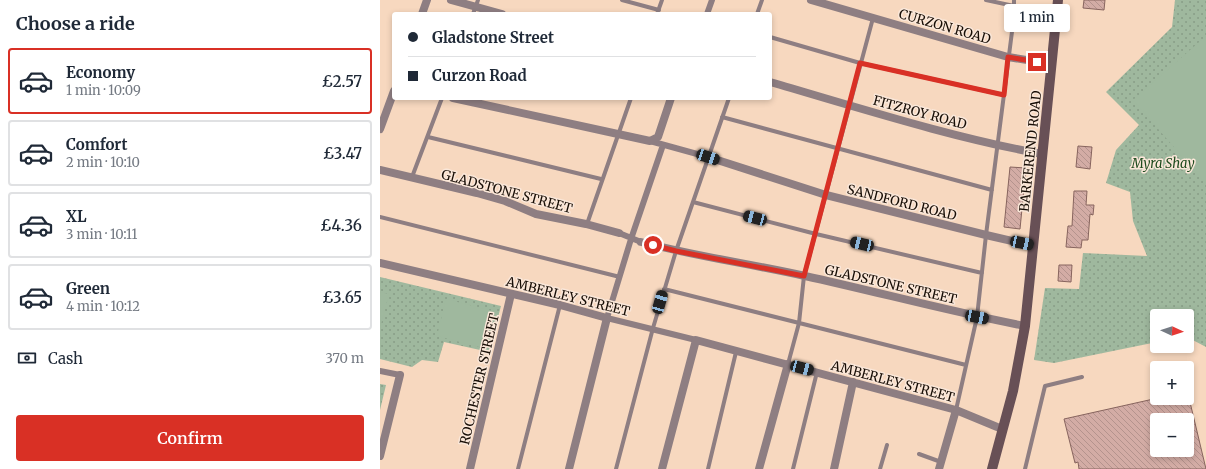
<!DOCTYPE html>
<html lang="en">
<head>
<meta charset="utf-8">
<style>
  body { margin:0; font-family:Merriweather,serif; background:#f6f6f7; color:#1f2937; height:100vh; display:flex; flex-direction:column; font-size:15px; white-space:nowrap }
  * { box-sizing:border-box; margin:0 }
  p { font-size:13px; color:#747a83 }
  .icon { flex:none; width:22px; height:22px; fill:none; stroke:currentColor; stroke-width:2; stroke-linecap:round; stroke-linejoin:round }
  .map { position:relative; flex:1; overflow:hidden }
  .panel { display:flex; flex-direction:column; background:#fff; width:380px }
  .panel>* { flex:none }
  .top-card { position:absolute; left:12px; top:12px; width:380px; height:88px; border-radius:4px; box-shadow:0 2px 6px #0003; display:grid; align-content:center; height:88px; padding:0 16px; background:#fff }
  .needle { width:26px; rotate:93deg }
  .buttons { position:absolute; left:770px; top:309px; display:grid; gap:8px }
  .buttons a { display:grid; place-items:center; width:44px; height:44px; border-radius:4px; background:#fff; box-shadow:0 2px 6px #0003; font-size:20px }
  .end { position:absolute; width:18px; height:18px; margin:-9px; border:5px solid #d93025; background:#fff; box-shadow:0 0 0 2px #fff }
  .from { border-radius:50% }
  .bubble { position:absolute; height:28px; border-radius:4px; background:#fff; box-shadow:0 2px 6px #0003; font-size:13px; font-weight:600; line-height:28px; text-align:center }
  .car { position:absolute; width:12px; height:24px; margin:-12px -6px; border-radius:5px; box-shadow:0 0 3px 1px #0007; background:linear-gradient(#222 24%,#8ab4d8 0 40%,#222 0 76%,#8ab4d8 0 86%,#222 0) }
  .top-card b { display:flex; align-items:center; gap:14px; height:38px; font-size:15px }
  .top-card b+b { border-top:1px solid #e0e1e3 }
  .top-card i { width:10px; height:10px; background:#1f2937 }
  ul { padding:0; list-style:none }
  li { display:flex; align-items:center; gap:12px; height:66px; margin:0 8px 6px; padding:0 8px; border:2px solid #e0e1e3; border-radius:4px }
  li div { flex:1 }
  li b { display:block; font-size:15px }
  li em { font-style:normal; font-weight:600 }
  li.active { border-color:#d93025 }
  li>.icon { width:36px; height:36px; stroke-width:1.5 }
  h2 { padding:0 16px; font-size:18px; line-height:48px }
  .pay { display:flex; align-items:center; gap:10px; height:44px; padding:0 16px; font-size:15px }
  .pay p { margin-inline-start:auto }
  .primary-button { display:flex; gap:8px; margin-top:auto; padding:8px 16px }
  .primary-button a { flex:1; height:46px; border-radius:4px; background:#d93025; color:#fff; font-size:16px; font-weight:600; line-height:46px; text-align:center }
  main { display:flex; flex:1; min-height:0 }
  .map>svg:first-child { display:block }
  .grass { fill:url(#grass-dots) }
  .pitch { fill:#9fb89e }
  .building { fill:url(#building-back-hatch); stroke:#87645e; fill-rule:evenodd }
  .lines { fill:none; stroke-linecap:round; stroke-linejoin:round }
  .service { stroke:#8e7e82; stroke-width:4 }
  .pedestrian { stroke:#8e7e82; stroke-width:6 }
  .minor { stroke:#8e7e82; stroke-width:8 }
  .secondary { stroke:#685056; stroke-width:10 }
  .route { stroke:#d93025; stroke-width:5 }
  .labels { text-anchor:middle; stroke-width:3; stroke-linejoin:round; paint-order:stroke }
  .street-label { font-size:13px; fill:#170d05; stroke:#fae7d9 }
  .park-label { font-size:13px; font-style:italic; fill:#1e4b1e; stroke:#fae7d9 }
</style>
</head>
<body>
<main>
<section class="panel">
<h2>Choose a ride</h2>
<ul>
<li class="active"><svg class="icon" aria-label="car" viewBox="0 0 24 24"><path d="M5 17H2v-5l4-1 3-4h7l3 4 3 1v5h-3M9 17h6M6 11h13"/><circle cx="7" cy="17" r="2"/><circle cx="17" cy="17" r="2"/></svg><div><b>Economy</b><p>1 min · 10:09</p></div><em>£2.57</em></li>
<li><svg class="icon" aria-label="car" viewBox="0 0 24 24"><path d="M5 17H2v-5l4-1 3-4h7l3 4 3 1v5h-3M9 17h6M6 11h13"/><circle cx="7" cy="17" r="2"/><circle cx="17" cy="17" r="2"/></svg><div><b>Comfort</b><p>2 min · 10:10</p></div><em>£3.47</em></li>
<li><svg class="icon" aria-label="car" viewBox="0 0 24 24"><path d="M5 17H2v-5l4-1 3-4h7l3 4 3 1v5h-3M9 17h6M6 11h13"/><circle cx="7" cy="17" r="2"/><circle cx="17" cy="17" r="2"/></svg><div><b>XL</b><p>3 min · 10:11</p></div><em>£4.36</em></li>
<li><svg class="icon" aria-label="car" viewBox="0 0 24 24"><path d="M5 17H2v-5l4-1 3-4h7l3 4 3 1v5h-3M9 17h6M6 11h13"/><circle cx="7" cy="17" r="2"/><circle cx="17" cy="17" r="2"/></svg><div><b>Green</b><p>4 min · 10:12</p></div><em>£3.65</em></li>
</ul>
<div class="pay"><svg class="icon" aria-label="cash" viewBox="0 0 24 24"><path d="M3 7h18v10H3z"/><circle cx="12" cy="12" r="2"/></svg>Cash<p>370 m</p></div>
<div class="primary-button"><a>Confirm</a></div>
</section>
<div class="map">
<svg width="826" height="469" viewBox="0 0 826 469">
  <defs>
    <pattern id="grass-dots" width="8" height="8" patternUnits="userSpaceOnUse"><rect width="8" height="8" fill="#9fb89e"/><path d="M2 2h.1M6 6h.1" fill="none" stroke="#889d87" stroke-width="1.8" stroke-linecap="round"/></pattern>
    <pattern id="building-back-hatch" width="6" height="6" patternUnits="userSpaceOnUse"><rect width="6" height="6" fill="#d3aca5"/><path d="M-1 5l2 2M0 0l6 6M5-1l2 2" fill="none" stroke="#b4938d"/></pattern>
  </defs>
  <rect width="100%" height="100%" fill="#f7d8bf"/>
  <path class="grass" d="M795 0H826V347L807 337V316H777V342L674 363 654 360 665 288 699 289 703 253 767 256 753 221 750 192 726 183 736 150 759 125 726 92 792 27Z
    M0 277 121 306 109 352 64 342 58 362 42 360 32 367 0 359Z
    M0 384 6 385 0 410Z"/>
  <path class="pitch" d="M826 36V184L753 100Z
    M0 292 9 294 0 328Z
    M66 299 113 311 103 348 57 336Z"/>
  <path class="building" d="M704 0H725L724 10 703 8Z
    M698 146 712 147 710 169 696 167Z
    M630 167 646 168 640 229 624 227Z
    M694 191H707L706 205H714L713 215 710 214 708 240H702L701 248 686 247 688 226H692Z
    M679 265H692L691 282 678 281Z
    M778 398H809L826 469H699L698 462 695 463 684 419ZM777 420H807V450H777Z"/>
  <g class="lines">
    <path class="service" d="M242 0 279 10
      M606 0 634 6
      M93 14 98 0
      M277 14 282 0
      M377 14 382 0
      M390 37 480 63 624 95
      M342 117 612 190
      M48 137 221 179
      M32 177 62 98
      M313 202 436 234 602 273
      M0 217 240 277
      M207 224 251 98
      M284 289 586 365
      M408 364 419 323 424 276 493 18
      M576 410 597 317 606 235 634 16V0
      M539 454 561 462
      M138 469 180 305
      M236 469 273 328 296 251 349 98
      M328 469 356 352
      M413 469 437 372
      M500 469 507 445
      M645 469 665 386 702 377"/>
    <path class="pedestrian" d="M327 14 332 0
      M270 141 328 157
      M283 145 251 239 227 318 316 340
      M239 233 261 242
      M0 371 20 375"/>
    <path class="minor" d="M71 0 122 14
      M431 0 628 57 671 64
      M42 14 47 0
      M390 82C480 108 570 137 662 154
      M73 98 270 141 278 137 291 98
      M0 129 14 91
      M328 157 446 195 606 235 654 246
      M0 170 97 193 125 201 156 214 206 224 239 233
      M261 242C315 256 371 264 425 276 498 292 571 312 645 326
      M0 263 180 305 227 318 189 469
      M0 456 20 375
      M90 469 131 294
      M282 469 316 340 576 410 622 429
      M379 469 408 364
      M454 469 473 382
      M559 469 576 410"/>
    <path class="secondary" d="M612 469 633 391 645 326 678 0"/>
  </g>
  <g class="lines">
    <path class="route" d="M273 245 296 251 424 276 480 63 624 95 628 57 657 62"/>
  </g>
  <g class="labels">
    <g class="street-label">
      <text transform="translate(565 26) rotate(16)" y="5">CURZON ROAD</text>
      <text transform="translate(540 112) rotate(15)" y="5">FITZROY ROAD</text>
      <text transform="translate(650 151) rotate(-84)" y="5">BARKEREND ROAD</text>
      <text transform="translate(127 191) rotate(15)" y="5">GLADSTONE STREET</text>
      <text transform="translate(522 202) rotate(14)" y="5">SANDFORD ROAD</text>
      <text transform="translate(511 284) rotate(13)" y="5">GLADSTONE STREET</text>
      <text transform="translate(188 296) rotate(14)" y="5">AMBERLEY STREET</text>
      <text transform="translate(99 379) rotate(-77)" y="5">ROCHESTER STREET</text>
      <text transform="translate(513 381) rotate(15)" y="5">AMBERLEY STREET</text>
    </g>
    <g class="park-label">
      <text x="783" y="168">Myra Shay</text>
    </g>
  </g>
</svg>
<div class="buttons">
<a><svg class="needle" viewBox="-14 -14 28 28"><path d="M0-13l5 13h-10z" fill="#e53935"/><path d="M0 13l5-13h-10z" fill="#747a83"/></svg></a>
<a>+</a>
<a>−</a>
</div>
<i class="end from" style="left:273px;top:245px"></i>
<i class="end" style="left:657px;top:62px"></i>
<div class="bubble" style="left:624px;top:4px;width:66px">1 min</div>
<i class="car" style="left:328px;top:157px;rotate:108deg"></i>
<i class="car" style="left:375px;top:218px;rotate:285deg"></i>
<i class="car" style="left:642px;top:243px;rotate:102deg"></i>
<i class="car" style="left:482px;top:244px;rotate:283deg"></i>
<i class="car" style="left:280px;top:302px;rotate:16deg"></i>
<i class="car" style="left:597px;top:317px;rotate:101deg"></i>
<i class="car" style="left:422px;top:368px;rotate:105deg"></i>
<div class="top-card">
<b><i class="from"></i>Gladstone Street</b>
<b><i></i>Curzon Road</b>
</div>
</div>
</main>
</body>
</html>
